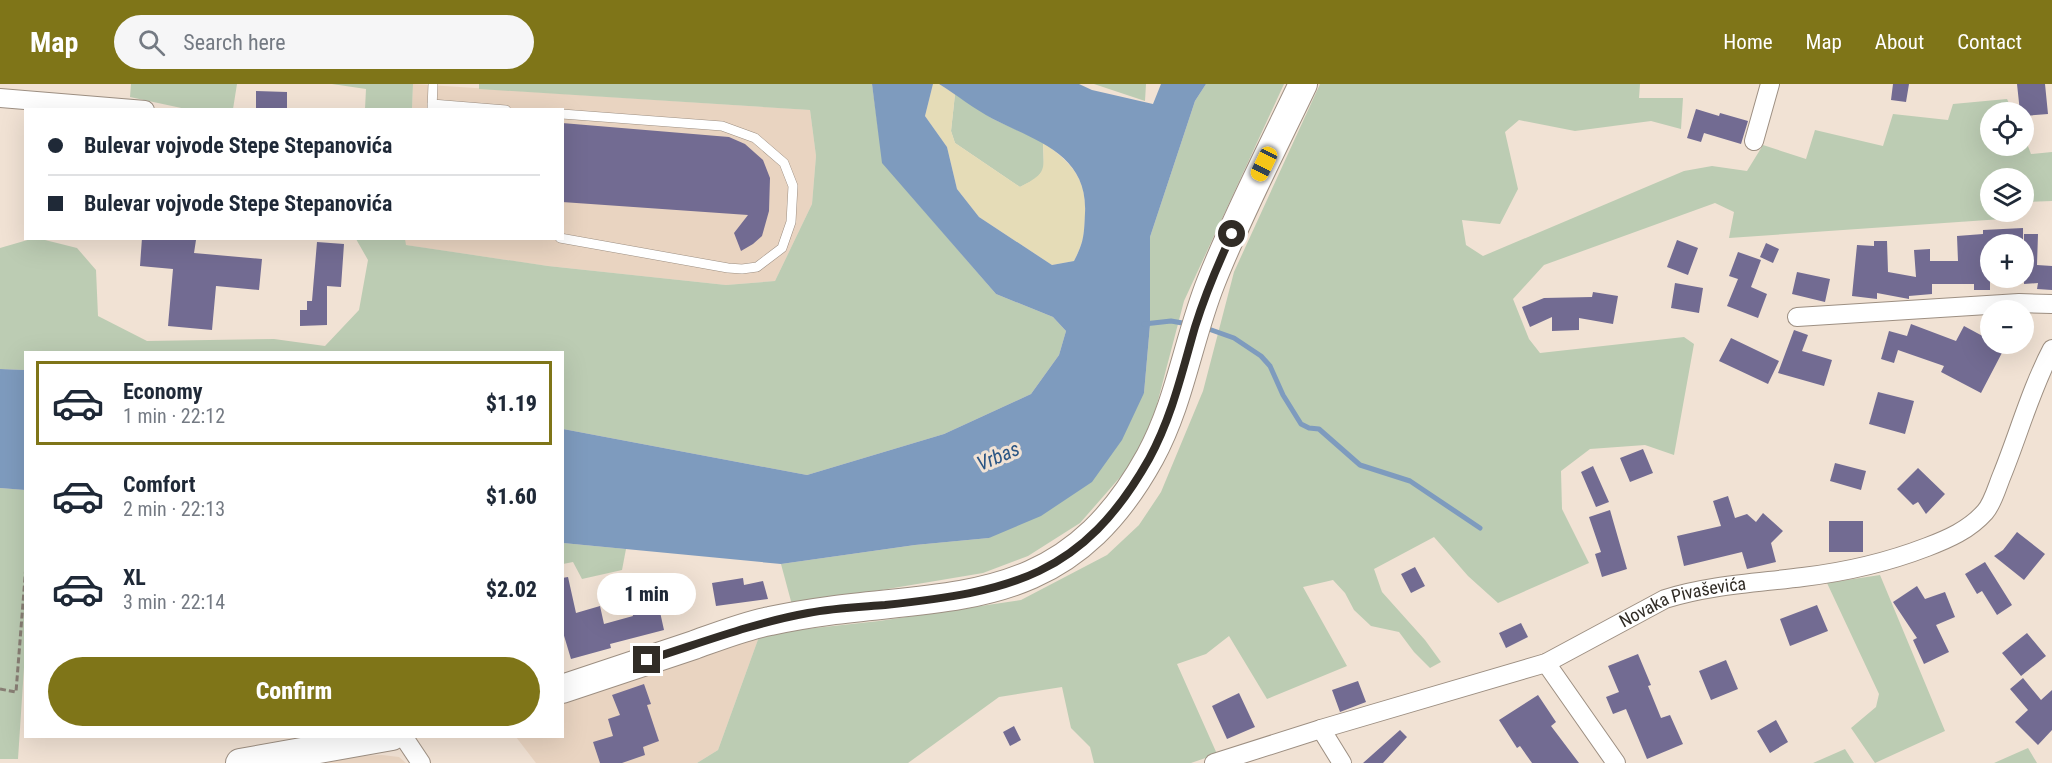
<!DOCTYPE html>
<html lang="en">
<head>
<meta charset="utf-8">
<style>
  body { margin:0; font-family:"Roboto Condensed",sans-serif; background:#f6f6f7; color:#1f2937; height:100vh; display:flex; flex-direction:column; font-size:22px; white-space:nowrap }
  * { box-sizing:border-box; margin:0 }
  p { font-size:20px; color:#747a83 }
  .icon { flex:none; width:33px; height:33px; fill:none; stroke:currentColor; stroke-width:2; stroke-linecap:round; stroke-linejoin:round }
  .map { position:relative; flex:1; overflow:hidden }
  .drawer { position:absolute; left:24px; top:267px; width:540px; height:387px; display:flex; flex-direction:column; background:#fff; border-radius:0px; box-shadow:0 6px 24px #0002 }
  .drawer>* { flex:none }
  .banner { position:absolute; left:24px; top:24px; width:540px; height:132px; border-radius:0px; box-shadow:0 6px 24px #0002; display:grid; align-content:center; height:132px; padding:0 24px; background:#fff }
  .controls { position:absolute; left:1980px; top:18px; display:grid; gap:12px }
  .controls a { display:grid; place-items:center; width:54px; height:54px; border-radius:50%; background:#fff; box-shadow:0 6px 24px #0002; font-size:30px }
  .end { position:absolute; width:27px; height:27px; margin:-14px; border:8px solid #312c26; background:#fff; box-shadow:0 0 0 3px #fff }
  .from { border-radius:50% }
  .bubble { position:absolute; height:42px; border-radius:21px; background:#fff; box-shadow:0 6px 24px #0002; font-size:20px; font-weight:800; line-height:42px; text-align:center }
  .car { position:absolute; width:18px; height:36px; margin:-18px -9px; border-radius:8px; box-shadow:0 0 4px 2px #0007; background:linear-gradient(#f5c518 24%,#345 0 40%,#f5c518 0 76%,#345 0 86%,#f5c518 0) }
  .banner b { display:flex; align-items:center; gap:21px; height:57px; font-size:22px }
  .banner b+b { border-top:2px solid #e0e1e3 }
  .banner i { width:15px; height:15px; background:#1f2937 }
  ul { padding:10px 0 0; list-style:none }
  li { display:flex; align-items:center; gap:18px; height:84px; margin:0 12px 9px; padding:0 12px; border:3px solid transparent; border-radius:0px }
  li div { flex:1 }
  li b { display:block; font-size:22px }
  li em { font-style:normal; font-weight:800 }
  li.active { border-color:#7f7518 }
  li>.icon { width:54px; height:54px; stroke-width:1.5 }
  .primary-button { display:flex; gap:12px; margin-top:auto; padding:12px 24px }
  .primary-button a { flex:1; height:69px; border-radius:36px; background:#7f7518; color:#fff; font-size:24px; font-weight:800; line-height:69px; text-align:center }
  header { display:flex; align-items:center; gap:36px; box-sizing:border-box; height:84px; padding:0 30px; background:#7f7518; color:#fff }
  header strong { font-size:28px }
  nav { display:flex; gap:33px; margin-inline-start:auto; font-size:21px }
  .search { width:420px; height:54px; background:#f6f6f7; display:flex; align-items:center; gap:15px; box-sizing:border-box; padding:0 21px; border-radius:33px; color:#747a83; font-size:22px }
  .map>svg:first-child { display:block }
  .built { fill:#e9d4c1 }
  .green { fill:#bcccb3 }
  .sand { fill:#e5dcb7 }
  .water { fill:#7e9bbe }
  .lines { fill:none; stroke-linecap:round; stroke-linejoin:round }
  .stream { stroke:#7e9bbe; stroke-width:5 }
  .building { fill:#726b92 }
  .service-casing { stroke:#9d8f82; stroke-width:10 }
  .minor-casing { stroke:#9d8f82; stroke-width:20 }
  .primary-casing { stroke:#9d8f82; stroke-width:30 }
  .path { stroke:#897f75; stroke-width:3; stroke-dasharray:6 3; stroke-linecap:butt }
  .service { stroke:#fff; stroke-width:9 }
  .minor { stroke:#fff; stroke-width:18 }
  .primary { stroke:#fff; stroke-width:28 }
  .route { stroke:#312c26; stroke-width:8 }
  .labels { text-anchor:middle; stroke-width:6; stroke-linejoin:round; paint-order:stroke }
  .street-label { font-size:18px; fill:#312c26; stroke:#f1e2d4 }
  .water-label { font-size:20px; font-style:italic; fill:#2b5584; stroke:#f1e2d4 }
</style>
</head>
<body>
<header>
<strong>Map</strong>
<div class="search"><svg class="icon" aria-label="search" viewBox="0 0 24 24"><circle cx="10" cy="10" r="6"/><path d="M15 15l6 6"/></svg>Search here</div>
<nav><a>Home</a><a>Map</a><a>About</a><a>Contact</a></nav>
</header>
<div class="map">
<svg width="2052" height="679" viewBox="0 0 2052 679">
  <rect width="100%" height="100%" fill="#f1e2d4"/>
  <path class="built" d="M413 0 810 26 816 72 812 120 775 197 726 201 548 182 405 161V154H562V26L412 25Z
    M760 550 718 666 697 679H536L516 653 562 652 563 619Z
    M382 671 399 673 406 679H326L358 672Z"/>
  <path class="green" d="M131 0H237L233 25H186L130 13Z
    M332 0H413L412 25H365L366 5Z
    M479 0H872L883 79 996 210 1053 233 1066 247 1059 271 1031 310 944 350 807 391 563 345 562 268H26L25 286 0 285V164L31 155H41L77 164 96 186 98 232 147 257 274 255 325 262 359 226 368 176 356 155H405L406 161 548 182 726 201 775 197 812 120 816 72 810 26 479 5Z
    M1094 0H1146L1145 17Z
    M1206 0H1284L1184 217 1156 324 1136 375 1080 439 1028 472 983 489 792 521 781 480 915 461 989 454 1144 309 1150 241V153L1195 17Z
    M1320 0H1640L1639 14H1683L1681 45 1651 37 1575 47 1519 36 1505 48 1518 105 1500 140 1462 136 1466 161 1483 172 1684 87 1712 82 1747 87 1763 61 1806 75 1815 46 1883 62 1893 30 1948 36 1953 20 2007 15 2013 28H1990V62H2024V52L2031 70 2052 68V117L2024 118V94H1990V128H2003L2002 135 1729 154 1734 128 1715 119 1544 181 1513 215 1529 255 1540 269 1684 253 1694 260 1674 371 1645 361 1590 365 1561 387 1562 425 1589 479 1498 519 1468 492 1434 453 1374 485 1382 508 1425 556 1441 578 1430 584 1414 568 1399 548 1371 542 1354 526 1345 509 1333 496 1303 503 1347 582 1267 615 1229 552 1206 570 1177 580 1217 670 1191 679H1094L1090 663 1071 644 1062 603 999 613 908 679H697L718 666 760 550 879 537 1021 516 1107 471 1139 441 1161 408 1203 307 1234 188Z
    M955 10 993 35 1043 58 1044 85 1036 95 1020 103 955 59 951 47Z
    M0 404 26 406V553L18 675H0Z
    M563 459 626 465 622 486 582 495 573 478 563 480Z
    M1880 491 1945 647 1875 679 1851 644 1876 623 1879 610 1827 499Z
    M2028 664 2037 679H1994Z
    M1845 665 1854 679H1813Z"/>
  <path class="sand" d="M933 0H939L955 10 951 47 955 59 1020 103C1047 89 1044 87 1043 58 1072 80 1087 94 1085 132 1084 153 1083 159 1074 177L1052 181 979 133 957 105 947 63 925 32Z"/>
  <path class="water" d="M872 0H933L925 32 947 63 957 105 979 133 1052 181 1074 177C1084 158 1084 151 1085 129 1088 70 1036 57 993 35 974 25 957 11 939 0H1079L1092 6 1153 20 1161 0H1206L1195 17 1150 153V241L1144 309 1122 356 1092 398 1041 432 989 454 915 461 781 480 563 459V345L807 391 944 350 1031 310 1059 271 1066 247 1053 233 996 210 882 79Z
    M0 285 25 286V406L0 404Z"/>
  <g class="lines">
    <path class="stream" d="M1144 240 1171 237 1188 240
      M1203 243 1234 254 1261 272 1270 282 1283 311 1301 340 1309 344 1319 345 1360 381 1410 397 1480 444"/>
  </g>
  <path class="building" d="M1893 0H1909L1906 18 1891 16Z
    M2017 0H2045L2048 30 2024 32V28H2020Z
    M256 7 287 8V24L256 26Z
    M1696 25 1719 32 1720 29 1748 37 1741 60 1704 49 1701 58 1687 54Z
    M562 39 729 53 745 60 763 76 770 94 769 127 762 152 753 160 741 167 734 149 748 131 562 118Z
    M2023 144V160H1990V206H1974V200H1932V210L1909 212V215L1877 209V215L1852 212 1857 161 1874 162V157H1887L1888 188 1916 193 1914 166 1930 165V177H1958L1957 152 1983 150V146Z
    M2024 150H2038L2037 181 2052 182V206L2037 205 2038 199 2024 200Z
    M142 154 196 156 194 169 262 175 259 206 216 202 212 246 168 242 173 185 140 182Z
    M1677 156 1698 164 1688 191 1667 183Z
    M317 158 344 160 341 203 327 202V241L300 242V226H307V217H312Z
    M1766 159 1779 165 1773 179 1760 173Z
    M1738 168 1761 176 1751 203 1767 210 1758 234 1727 222 1738 195 1729 192Z
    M1797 188 1830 195 1825 218 1792 210Z
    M1675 199 1703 204 1699 229 1671 224Z
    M1593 208 1618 212 1613 240 1579 234V246L1552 247V233L1530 243 1522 223 1544 214 1592 213Z
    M1911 240 1956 257 1964 242 1990 256V260H1998L2005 263 1981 309 1941 288 1944 282 1898 266 1894 279 1881 275 1889 247 1907 252Z
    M1794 246 1808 251 1802 267 1832 276 1824 302 1778 289Z
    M1731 254 1779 277 1768 300 1719 277Z
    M1878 308 1914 317 1905 350 1869 340Z
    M1643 365 1653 389 1630 398 1620 374Z
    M1835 379 1866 387 1861 406 1830 397Z
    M1593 382 1609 418 1596 423 1581 388Z
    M1918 384 1945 410 1926 430 1918 418 1913 421 1897 405Z
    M1728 412 1735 434 1747 430 1756 438 1763 429 1783 447 1771 459 1776 478 1747 485 1742 468 1684 482 1677 452 1721 442 1713 417Z
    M1610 426 1627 485 1602 493 1595 470 1601 468 1589 433Z
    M1829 437H1863V468H1829Z
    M2017 448 2045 470 2024 496 1994 472 2003 466Z
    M1985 478 2012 521 1997 531 1982 507 1977 510 1965 490Z
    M1415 483 1425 502 1411 509 1401 490Z
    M568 493 576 529 600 522 604 540 633 532 626 502 643 498 650 531 660 528 664 546 610 560 611 564 571 575 562 545V494Z
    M743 494 744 501 763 497 768 515 716 522 712 499Z
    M1917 502 1925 515 1945 508 1955 533 1936 541 1949 568 1924 580 1913 556 1917 554 1893 518Z
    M1817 521 1828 547 1790 562 1780 535Z
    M1521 539 1528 553 1506 564 1499 549Z
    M2027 549 2046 572 2021 592 2002 569Z
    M1638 570 1651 601 1648 602 1661 634 1670 631 1683 660 1647 675 1626 625 1613 630 1606 613 1619 608 1608 582Z
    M1726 576 1738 605 1711 616 1699 587Z
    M2023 594 2041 616 2052 606V646L2038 661 2015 638 2028 626 2010 605Z
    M1358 597 1366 618 1340 628 1332 606Z
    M644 600 651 620 647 621 659 657 643 663 645 671 622 679H600L593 658 613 652 608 635 620 631 612 611Z
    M1239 609 1255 643 1227 655 1212 622Z
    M1538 611 1556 638 1551 642 1579 679H1532L1520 662 1517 664 1499 636Z
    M1776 636 1788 658 1770 669 1757 647Z
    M1014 642 1021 656 1010 662 1003 648Z
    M1400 646 1407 653 1383 679H1363Z"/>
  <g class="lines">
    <g class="service-casing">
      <path id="service" d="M432 20 506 26
        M432 25 433 0
        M560 154 728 184 742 185 757 183 782 164 791 138 793 102 784 79 755 54 722 42 562 30"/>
    </g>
    <g class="minor-casing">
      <g id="minor">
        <path d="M0 14 145 26"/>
        <path d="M1754 57 1770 0"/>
        <path d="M1797 233 2019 219 2052 220"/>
        <path d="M1546 579 1616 679"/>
        <path d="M1321 645 1342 679"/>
        <path d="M403 652 421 679"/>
        <path id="s1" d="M1214 679 1321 645 1546 579 1665 515C1710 501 1756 499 1803 493 1845 488 1888 478 1927 463 1948 455 1969 446 1985 428 1993 419 1997 403 2002 391 2019 349 2031 305 2052 265"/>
      </g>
    </g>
    <g class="primary-casing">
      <path id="primary" d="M562 605C606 590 650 576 694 561 719 552 744 542 770 537 929 502 1056 544 1150 373 1180 318 1188 256 1211 198 1238 130 1272 65 1303 0
        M240 679 392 652"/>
    </g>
    <path class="path" d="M0 605 16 608 26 481"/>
    <use href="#service" class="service"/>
    <use href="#minor" class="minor"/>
    <use href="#primary" class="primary"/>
  </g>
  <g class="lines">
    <path class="route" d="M647 576C701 559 753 539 808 529 833 524 860 523 885 521 1010 508 1083 492 1149 375 1172 333 1182 288 1195 243 1205 211 1218 180 1232 150"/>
  </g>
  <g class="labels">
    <g class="street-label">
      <text dy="6" stroke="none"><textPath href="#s1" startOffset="498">Novaka Pivaševića</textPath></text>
    </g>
    <g class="water-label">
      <text transform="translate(998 372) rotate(-23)" y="7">Vrbas</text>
    </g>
  </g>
</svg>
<div class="controls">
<a><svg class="icon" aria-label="locate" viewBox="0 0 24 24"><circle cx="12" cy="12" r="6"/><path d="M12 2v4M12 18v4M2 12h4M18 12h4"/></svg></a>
<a><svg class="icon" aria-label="layers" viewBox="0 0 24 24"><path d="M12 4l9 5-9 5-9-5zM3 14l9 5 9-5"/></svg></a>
<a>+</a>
<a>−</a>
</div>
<i class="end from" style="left:1232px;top:150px"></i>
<i class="end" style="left:647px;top:576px"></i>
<div class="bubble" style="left:597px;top:489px;width:99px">1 min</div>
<i class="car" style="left:1264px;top:80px;rotate:206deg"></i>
<div class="banner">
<b><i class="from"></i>Bulevar vojvode Stepe Stepanovića</b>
<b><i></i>Bulevar vojvode Stepe Stepanovića</b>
</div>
<section class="drawer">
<ul>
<li class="active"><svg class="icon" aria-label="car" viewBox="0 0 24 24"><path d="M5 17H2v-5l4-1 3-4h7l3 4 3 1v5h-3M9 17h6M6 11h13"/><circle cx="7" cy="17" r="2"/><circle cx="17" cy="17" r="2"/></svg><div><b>Economy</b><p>1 min · 22:12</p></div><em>$1.19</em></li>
<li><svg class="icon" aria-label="car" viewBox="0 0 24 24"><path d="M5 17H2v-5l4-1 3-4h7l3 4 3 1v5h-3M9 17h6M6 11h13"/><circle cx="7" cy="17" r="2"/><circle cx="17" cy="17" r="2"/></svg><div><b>Comfort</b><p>2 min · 22:13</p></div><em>$1.60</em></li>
<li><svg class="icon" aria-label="car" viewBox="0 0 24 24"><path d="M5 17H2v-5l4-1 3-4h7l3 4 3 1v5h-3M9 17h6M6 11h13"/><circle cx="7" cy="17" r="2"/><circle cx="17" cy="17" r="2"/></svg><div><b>XL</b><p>3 min · 22:14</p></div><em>$2.02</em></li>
</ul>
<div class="primary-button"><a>Confirm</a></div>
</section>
</div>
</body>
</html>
